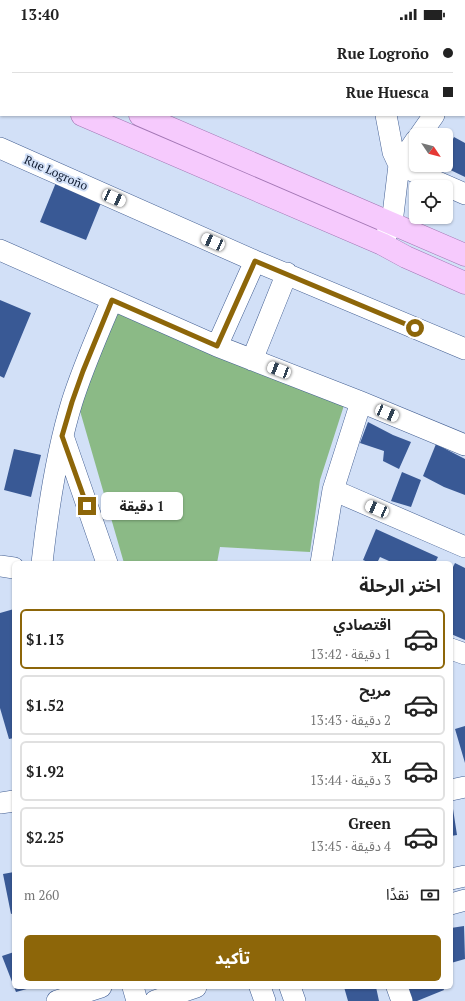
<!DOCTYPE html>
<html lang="ar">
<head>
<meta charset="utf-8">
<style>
  body { margin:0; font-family:"PT Serif","Noto Sans Arabic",serif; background:#f2f2f2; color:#222; direction:rtl; height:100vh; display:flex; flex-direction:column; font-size:15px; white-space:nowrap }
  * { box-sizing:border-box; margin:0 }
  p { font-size:13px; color:#767676 }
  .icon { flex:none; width:22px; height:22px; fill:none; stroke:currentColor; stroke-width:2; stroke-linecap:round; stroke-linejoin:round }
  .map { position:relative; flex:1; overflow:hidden; direction:ltr }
  .details { position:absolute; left:12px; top:533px; width:441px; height:428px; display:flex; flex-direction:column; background:#fff; border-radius:6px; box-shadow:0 1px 3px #0004; direction:rtl }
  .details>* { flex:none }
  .hud { position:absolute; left:0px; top:0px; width:465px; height:88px; box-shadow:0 1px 3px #0004; direction:rtl; display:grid; align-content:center; height:88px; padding:0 12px; background:#fff }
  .needle { width:26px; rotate:125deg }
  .tools { position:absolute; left:409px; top:100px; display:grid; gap:8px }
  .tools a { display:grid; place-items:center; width:44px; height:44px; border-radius:6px; background:#fff; box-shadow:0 1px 3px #0004; font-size:20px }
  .end { position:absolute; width:18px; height:18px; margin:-9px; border:5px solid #8d6609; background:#fff; box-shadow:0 0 0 2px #fff }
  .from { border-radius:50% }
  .bubble { position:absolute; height:28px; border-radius:6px; background:#fff; box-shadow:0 1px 3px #0004; font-size:13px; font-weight:800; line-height:28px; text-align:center; direction:rtl }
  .car { position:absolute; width:12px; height:24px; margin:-12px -6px; border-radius:5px; box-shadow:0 0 3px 1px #0007; background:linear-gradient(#fff 24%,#345 0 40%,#fff 0 76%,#345 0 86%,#fff 0) }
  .hud b { display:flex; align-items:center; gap:14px; height:38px; font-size:15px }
  .hud b+b { border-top:1px solid #e0e0e0 }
  .hud i { width:10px; height:10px; background:#222 }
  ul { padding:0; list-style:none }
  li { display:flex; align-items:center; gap:12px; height:60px; margin:0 8px 6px; padding:0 4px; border:2px solid #e0e0e0; border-radius:6px }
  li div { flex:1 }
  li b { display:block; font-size:15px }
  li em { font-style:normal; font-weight:800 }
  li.active { border-color:#8d6609 }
  li>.icon { width:36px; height:36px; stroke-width:1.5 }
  h2 { padding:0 12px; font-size:18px; line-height:48px }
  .pay { display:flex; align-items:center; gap:10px; height:44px; padding:0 12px; font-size:15px }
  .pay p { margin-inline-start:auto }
  .primary-button { display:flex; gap:8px; margin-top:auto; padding:8px 12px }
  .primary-button a { flex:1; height:46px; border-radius:6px; background:#8d6609; color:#fff; font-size:16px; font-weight:800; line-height:46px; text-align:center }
  .status { display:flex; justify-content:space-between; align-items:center; height:28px; padding:0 20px; background:#fff; direction:ltr }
  .status svg { height:11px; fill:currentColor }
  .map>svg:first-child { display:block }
  .green { fill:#8bba86 }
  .building { fill:#395995 }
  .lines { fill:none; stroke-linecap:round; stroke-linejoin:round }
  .minor-casing { stroke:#425e92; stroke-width:22 }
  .major-casing { stroke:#a276b4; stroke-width:23 }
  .minor { stroke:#fff; stroke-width:21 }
  .major { stroke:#f6cafd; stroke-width:22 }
  .route { stroke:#8d6609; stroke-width:5 }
  .labels { text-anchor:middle; stroke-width:4; stroke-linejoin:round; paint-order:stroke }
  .street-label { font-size:12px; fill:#101c31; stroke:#d2e0f7 }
</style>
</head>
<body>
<div class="status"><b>13:40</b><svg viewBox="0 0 49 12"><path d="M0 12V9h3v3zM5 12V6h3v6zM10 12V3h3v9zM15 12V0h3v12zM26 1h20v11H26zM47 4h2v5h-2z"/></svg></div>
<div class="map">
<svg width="465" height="973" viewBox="0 0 465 973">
  <rect width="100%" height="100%" fill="#d2e0f7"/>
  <path class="green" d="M115 270 347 368 320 452 310 524 220 519 217 535H124L78 376Z"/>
  <path class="building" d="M454 109 465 115V149L440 137H446V125Z
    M57 152 103 170 86 212 40 194Z
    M0 272 31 285 4 350 0 348Z
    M368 394 393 407 411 414 399 441 383 433 384 423 360 415Z
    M436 416 465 431V467L444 459 423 448Z
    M14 421 41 427 31 469 4 462Z
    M402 444 421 452 411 479 391 473Z
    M376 501 438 529 435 535H388L389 533 380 529 377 535H370L363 532Z
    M455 535 465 540V612L451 606V543Z
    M14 581V710L9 711 0 680V585Z
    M465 698V735L455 701Z
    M451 781H453L457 807 451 808Z
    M14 844V885L11 886 3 846Z
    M464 898 465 931 451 935V900Z
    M14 924V959H34L16 964 2 928Z
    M344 959H376L379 973H348Z
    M408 959H443L444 962 417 973H412Z"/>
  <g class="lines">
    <g class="minor-casing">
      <path id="minor" d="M377 0V1
        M464 43 465 42
        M464 68H465
        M420 107 434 87
        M0 120 255 233 465 321
        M399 137 465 166
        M399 137 416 112
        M382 216 392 195 399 137 393 124 386 87
        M0 222 217 318 361 374 465 417
        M217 318 255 233
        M252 332 287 245
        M63 408 107 535
        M333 462 465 519
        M42 535C48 481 56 426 72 374 83 339 98 306 112 272
        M321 535 333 462 361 374
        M0 538 14 540
        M451 621 465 626
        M451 762 465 759
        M0 775 14 773
        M451 851 465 848
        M451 876 465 872
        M133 959 137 973
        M260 959 265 973
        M290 959 295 973
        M397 959 402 973
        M57 973 101 959
        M155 973 196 959"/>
    </g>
    <g class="major-casing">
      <path id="major" d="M0 27 1 28
        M0 52H1
        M82 87 382 216 406 229 465 255
        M140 87 465 227"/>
    </g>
    <use href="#minor" class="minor"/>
    <use href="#major" class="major"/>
  </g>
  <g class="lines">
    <path class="route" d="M87 478 62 408 72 374 83 343 112 272 217 318 255 233 415 300"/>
  </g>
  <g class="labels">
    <g class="street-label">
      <text transform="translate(56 145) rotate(24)" y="4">Rue Logroño</text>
    </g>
  </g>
</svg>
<div class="tools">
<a><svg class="needle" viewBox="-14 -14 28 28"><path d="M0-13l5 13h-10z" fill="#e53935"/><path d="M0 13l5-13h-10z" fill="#767676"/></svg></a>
<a><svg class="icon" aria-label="locate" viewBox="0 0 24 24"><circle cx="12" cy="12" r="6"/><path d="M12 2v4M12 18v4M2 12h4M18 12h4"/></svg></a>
</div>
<i class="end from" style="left:415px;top:300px"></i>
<i class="end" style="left:87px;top:478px"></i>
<div class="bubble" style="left:101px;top:464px;width:82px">1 دقيقة</div>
<i class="car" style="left:114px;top:170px;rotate:114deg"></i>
<i class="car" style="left:213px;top:214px;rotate:294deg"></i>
<i class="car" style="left:279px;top:342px;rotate:291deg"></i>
<i class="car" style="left:387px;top:385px;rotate:113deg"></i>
<i class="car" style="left:377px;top:481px;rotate:293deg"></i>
<div class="hud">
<b><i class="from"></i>Rue Logroño</b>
<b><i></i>Rue Huesca</b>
</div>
<section class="details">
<h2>اختر الرحلة</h2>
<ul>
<li class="active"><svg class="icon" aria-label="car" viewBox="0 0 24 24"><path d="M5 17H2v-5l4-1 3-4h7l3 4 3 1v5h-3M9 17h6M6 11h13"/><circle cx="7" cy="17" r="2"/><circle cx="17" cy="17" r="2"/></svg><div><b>اقتصادي</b><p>1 دقيقة · 13:42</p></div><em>$1.13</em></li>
<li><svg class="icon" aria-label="car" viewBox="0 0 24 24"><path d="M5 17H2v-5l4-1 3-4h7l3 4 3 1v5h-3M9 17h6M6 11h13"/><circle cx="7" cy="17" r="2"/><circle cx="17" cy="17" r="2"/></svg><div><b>مريح</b><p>2 دقيقة · 13:43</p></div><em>$1.52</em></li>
<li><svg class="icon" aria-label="car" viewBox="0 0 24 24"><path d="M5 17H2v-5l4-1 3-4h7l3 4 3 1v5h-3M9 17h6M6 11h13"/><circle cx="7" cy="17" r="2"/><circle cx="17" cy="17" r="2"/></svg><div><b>XL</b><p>3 دقيقة · 13:44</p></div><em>$1.92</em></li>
<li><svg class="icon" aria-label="car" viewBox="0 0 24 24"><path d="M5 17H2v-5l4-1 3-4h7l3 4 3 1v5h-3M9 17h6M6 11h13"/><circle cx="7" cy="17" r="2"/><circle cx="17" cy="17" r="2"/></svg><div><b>Green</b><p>4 دقيقة · 13:45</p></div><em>$2.25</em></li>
</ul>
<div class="pay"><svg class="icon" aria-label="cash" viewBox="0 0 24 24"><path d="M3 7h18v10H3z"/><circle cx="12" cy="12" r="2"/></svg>نقدًا<p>260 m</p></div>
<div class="primary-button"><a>تأكيد</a></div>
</section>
</div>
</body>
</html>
